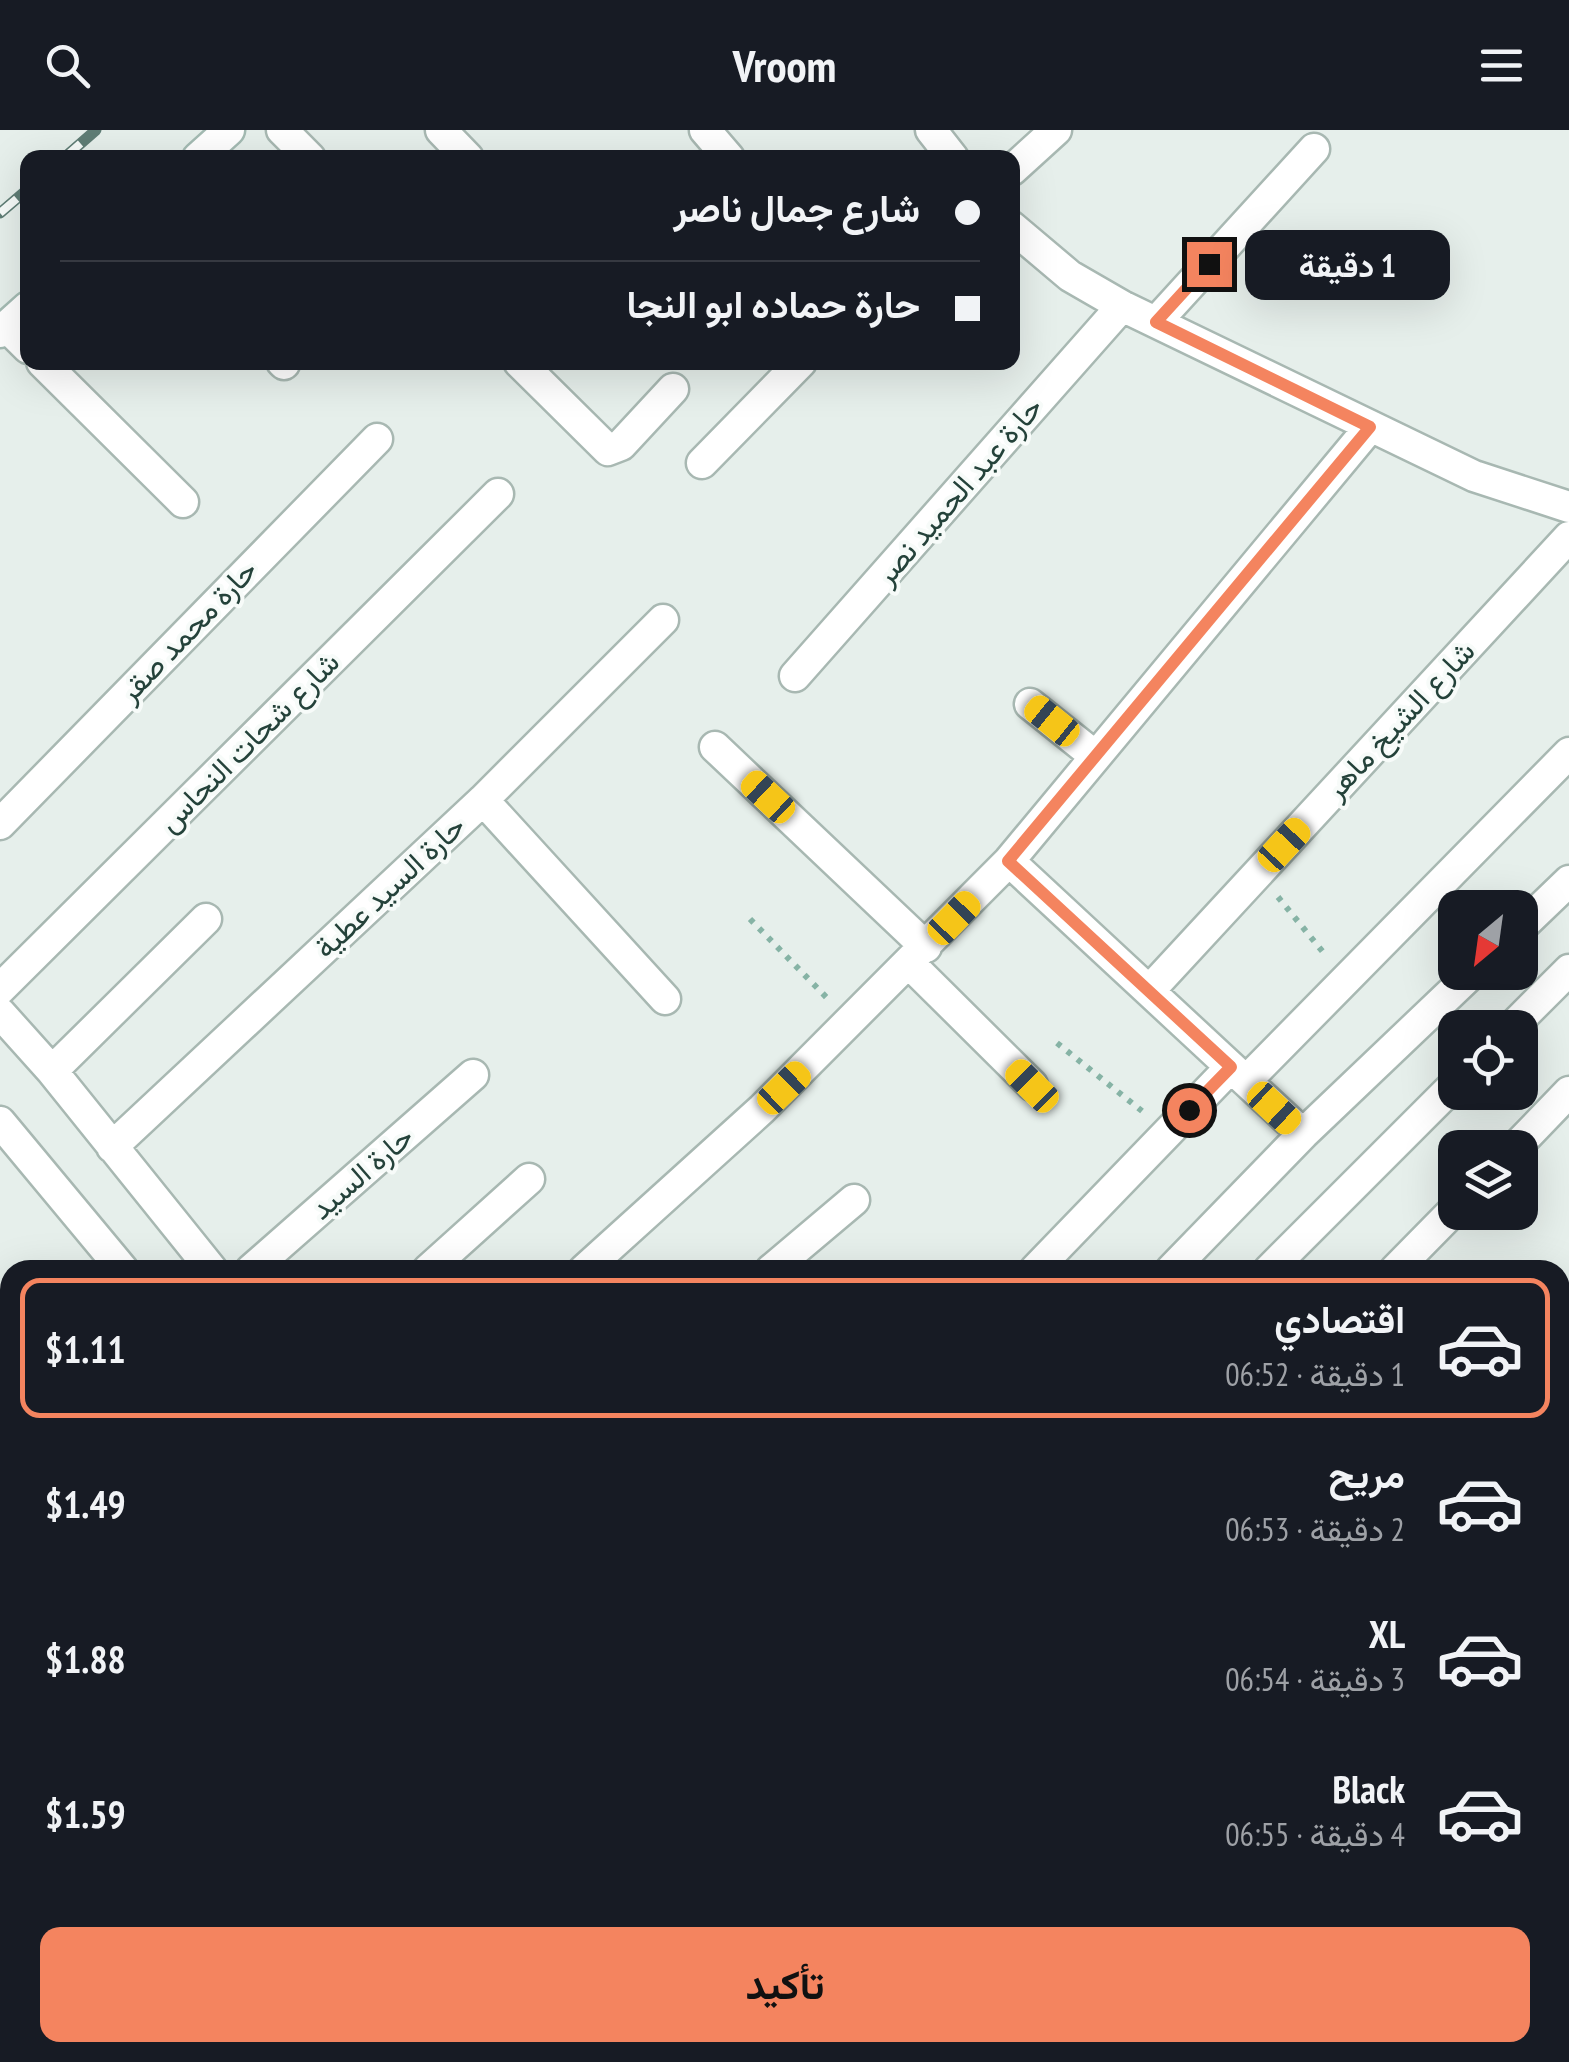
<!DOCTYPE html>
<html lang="ar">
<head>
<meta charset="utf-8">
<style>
  body { margin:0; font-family:"PT Sans Narrow",Vazirmatn,sans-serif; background:#242831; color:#f1f3f6; direction:rtl; height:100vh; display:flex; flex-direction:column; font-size:38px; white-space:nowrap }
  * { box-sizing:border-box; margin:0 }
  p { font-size:32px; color:#9ea1a6 }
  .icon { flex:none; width:55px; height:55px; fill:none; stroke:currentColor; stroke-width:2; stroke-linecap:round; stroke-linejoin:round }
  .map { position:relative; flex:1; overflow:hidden; direction:ltr }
  .panel { position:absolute; left:0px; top:1130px; width:1570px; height:802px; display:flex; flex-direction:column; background:#171b24; border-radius:30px 30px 0 0; box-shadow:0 10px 40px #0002; direction:rtl }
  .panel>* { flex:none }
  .guide { position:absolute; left:20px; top:20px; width:1000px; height:220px; border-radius:20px; box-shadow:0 10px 40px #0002; direction:rtl; display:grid; align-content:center; height:220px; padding:0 40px; background:#171b24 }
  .needle { width:65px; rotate:209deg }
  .tools { position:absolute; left:1438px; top:760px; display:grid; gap:20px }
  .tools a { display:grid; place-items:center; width:100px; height:100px; border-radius:20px; background:#171b24; box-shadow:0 10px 40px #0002; font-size:50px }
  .end { position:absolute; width:45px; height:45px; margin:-22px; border:12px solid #f4845f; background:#111; box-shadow:0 0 0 5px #111 }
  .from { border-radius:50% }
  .bubble { position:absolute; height:70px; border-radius:20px; background:#171b24; box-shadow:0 10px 40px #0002; font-size:32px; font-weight:700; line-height:70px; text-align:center; direction:rtl }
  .car { position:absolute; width:30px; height:60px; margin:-30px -15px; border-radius:12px; box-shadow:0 0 8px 2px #0007; background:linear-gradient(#f5c518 24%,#345 0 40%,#f5c518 0 76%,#345 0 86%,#f5c518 0) }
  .guide b { display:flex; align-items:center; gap:35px; height:95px; font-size:38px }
  .guide b+b { border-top:2px solid #363941 }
  .guide i { width:25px; height:25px; background:#f1f3f6 }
  ul { padding:18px 0 0; list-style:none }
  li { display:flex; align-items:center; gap:30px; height:140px; margin:0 20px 15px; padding:0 20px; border:5px solid transparent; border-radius:20px }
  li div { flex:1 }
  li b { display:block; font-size:38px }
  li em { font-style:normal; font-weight:700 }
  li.current { border-color:#f4845f }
  li>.icon { width:90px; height:90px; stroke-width:1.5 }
  .button { display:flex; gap:20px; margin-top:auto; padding:20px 40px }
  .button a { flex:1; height:115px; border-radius:20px; background:#f4845f; color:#111; font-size:40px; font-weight:700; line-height:115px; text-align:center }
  header { display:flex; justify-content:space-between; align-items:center; height:130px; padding:0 40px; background:#171b24; font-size:45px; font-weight:700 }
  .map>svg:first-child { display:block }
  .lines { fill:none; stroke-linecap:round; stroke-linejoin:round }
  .minor-casing { stroke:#a8b8b2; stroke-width:35 }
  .secondary-casing { stroke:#a4bbb3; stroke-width:35 }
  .path { stroke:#86b3a5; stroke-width:6; stroke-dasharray:5 8; stroke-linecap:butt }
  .minor { stroke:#fff; stroke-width:30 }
  .secondary { stroke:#fff; stroke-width:30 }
  .rail-casing { stroke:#5f7d75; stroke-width:11 }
  .rail { stroke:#f7fbf9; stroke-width:8; stroke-dasharray:22; stroke-linecap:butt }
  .route { stroke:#f4845f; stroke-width:12 }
  .labels { text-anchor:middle; stroke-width:8; stroke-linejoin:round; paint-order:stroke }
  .street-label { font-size:30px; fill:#24423a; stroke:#f7fbf9 }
</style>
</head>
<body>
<header><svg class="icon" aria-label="menu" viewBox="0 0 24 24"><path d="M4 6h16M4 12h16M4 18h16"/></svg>Vroom<svg class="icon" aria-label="search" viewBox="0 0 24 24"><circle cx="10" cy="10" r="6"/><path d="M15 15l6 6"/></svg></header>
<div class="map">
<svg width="1569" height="1932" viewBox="0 0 1569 1932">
  <rect width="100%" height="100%" fill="#e6efeb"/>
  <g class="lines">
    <g class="minor-casing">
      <path id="minor" d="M282 0 310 28
        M441 0 468 28
        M705 0 729 28
        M931 0 953 28
        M1012 40 1056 0
        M1012 97 1070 146 1122 176 1474 346 1569 377
        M1156 192 1314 19
        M6 196 28 218
        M42 232 183 372
        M282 232 284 234
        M519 232 608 320 621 315 673 259
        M702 333 801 232
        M795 546 1122 176
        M1030 574 1095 626
        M715 617 926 817
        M483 670 665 869
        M0 694 377 309
        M1009 731 1303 1004
        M1520 798 1569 751
        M910 834 1032 955
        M0 859 498 364
        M1149 861 1569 407
        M0 883 52 941 212 1140
        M1511 898 1569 840
        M52 941 206 789
        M1246 951 1569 623
        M0 992 123 1140
        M112 1017 483 670 663 490
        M1515 1018 1569 962
        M251 1140 473 945
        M428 1140 529 1049
        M584 1140 762 979 1009 731 1370 297
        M771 1140 854 1070
        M1035 1140 1231 937
        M1171 1140 1303 1004 1473 842
        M1269 1140 1455 954
        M1395 1140 1455 1079
        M0 1244 10 1232
        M0 1375 10 1363
        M0 1631 10 1620
        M0 1866 10 1856
        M734 1922 742 1932
        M824 1922 832 1932
        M146 1932 155 1922
        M254 1932 264 1922
        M337 1932 346 1922
        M534 1932 542 1922"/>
    </g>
    <g class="secondary-casing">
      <path id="secondary" d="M198 28 229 0
        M0 202 28 177"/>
    </g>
    <path class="path" d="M1278 767 1327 827
      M750 789 829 870
      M1057 913 1142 981"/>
    <use href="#minor" class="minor"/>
    <use href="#secondary" class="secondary"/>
    <g class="rail-casing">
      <path id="rail" d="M64 28 96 0
        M0 83 28 59"/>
    </g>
    <use href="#rail" class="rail"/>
  </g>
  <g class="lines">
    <path class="route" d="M1189 980 1231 937 1008 731 1370 297 1156 192 1209 134"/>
  </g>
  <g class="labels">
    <g class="street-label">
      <text transform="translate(959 361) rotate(-49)" y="10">حارة عبد الحميد نصر</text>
      <text transform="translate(188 501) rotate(-46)" y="10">حارة محمد صقر</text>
      <text transform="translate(1400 590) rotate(-47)" y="10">شارع الشيخ ماهر</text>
      <text transform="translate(249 612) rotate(-45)" y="10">شارع شحات النحاس</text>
      <text transform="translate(390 757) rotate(-43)" y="10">حارة السيد عطية</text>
      <text transform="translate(362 1043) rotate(-41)" y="10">حارة السيد</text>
    </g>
  </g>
</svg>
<div class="tools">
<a><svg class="needle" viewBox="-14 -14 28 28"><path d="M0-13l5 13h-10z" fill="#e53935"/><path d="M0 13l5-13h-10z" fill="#9ea1a6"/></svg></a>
<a><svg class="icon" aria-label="locate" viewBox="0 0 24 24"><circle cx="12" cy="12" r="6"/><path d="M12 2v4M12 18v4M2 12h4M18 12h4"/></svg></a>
<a><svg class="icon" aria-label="layers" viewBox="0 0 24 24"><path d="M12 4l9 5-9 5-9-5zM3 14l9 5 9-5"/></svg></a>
</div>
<i class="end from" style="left:1189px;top:980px"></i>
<i class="end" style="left:1209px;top:134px"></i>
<div class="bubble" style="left:1245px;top:100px;width:205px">1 دقيقة</div>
<i class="car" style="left:1052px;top:591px;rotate:309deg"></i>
<i class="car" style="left:768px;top:667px;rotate:313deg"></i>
<i class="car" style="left:1284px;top:715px;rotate:43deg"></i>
<i class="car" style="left:954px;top:788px;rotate:44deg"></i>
<i class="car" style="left:1032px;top:956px;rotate:315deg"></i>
<i class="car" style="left:784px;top:958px;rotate:46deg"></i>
<i class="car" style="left:1274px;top:978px;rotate:133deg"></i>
<div class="guide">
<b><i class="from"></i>شارع جمال ناصر</b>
<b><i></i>حارة حماده ابو النجا</b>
</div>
<section class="panel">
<ul>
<li class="current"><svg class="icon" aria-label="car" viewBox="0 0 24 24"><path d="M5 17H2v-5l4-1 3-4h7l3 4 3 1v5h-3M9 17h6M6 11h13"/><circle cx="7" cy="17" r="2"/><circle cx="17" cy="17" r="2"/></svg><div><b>اقتصادي</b><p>1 دقيقة · 06:52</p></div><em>$1.11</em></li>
<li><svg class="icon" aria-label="car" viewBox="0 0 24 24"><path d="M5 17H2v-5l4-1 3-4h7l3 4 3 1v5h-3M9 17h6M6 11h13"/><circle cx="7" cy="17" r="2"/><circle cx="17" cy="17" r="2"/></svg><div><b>مريح</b><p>2 دقيقة · 06:53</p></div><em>$1.49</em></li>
<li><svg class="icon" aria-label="car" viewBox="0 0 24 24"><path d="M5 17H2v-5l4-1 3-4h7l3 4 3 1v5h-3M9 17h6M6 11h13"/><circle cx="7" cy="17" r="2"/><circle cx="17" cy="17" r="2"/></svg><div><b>XL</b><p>3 دقيقة · 06:54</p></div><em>$1.88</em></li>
<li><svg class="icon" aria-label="car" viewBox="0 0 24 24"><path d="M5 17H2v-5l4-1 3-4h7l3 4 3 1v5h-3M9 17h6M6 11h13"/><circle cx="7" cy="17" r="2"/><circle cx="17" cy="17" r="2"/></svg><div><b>Black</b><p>4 دقيقة · 06:55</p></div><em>$1.59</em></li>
</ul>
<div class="button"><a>تأكيد</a></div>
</section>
</div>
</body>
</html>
